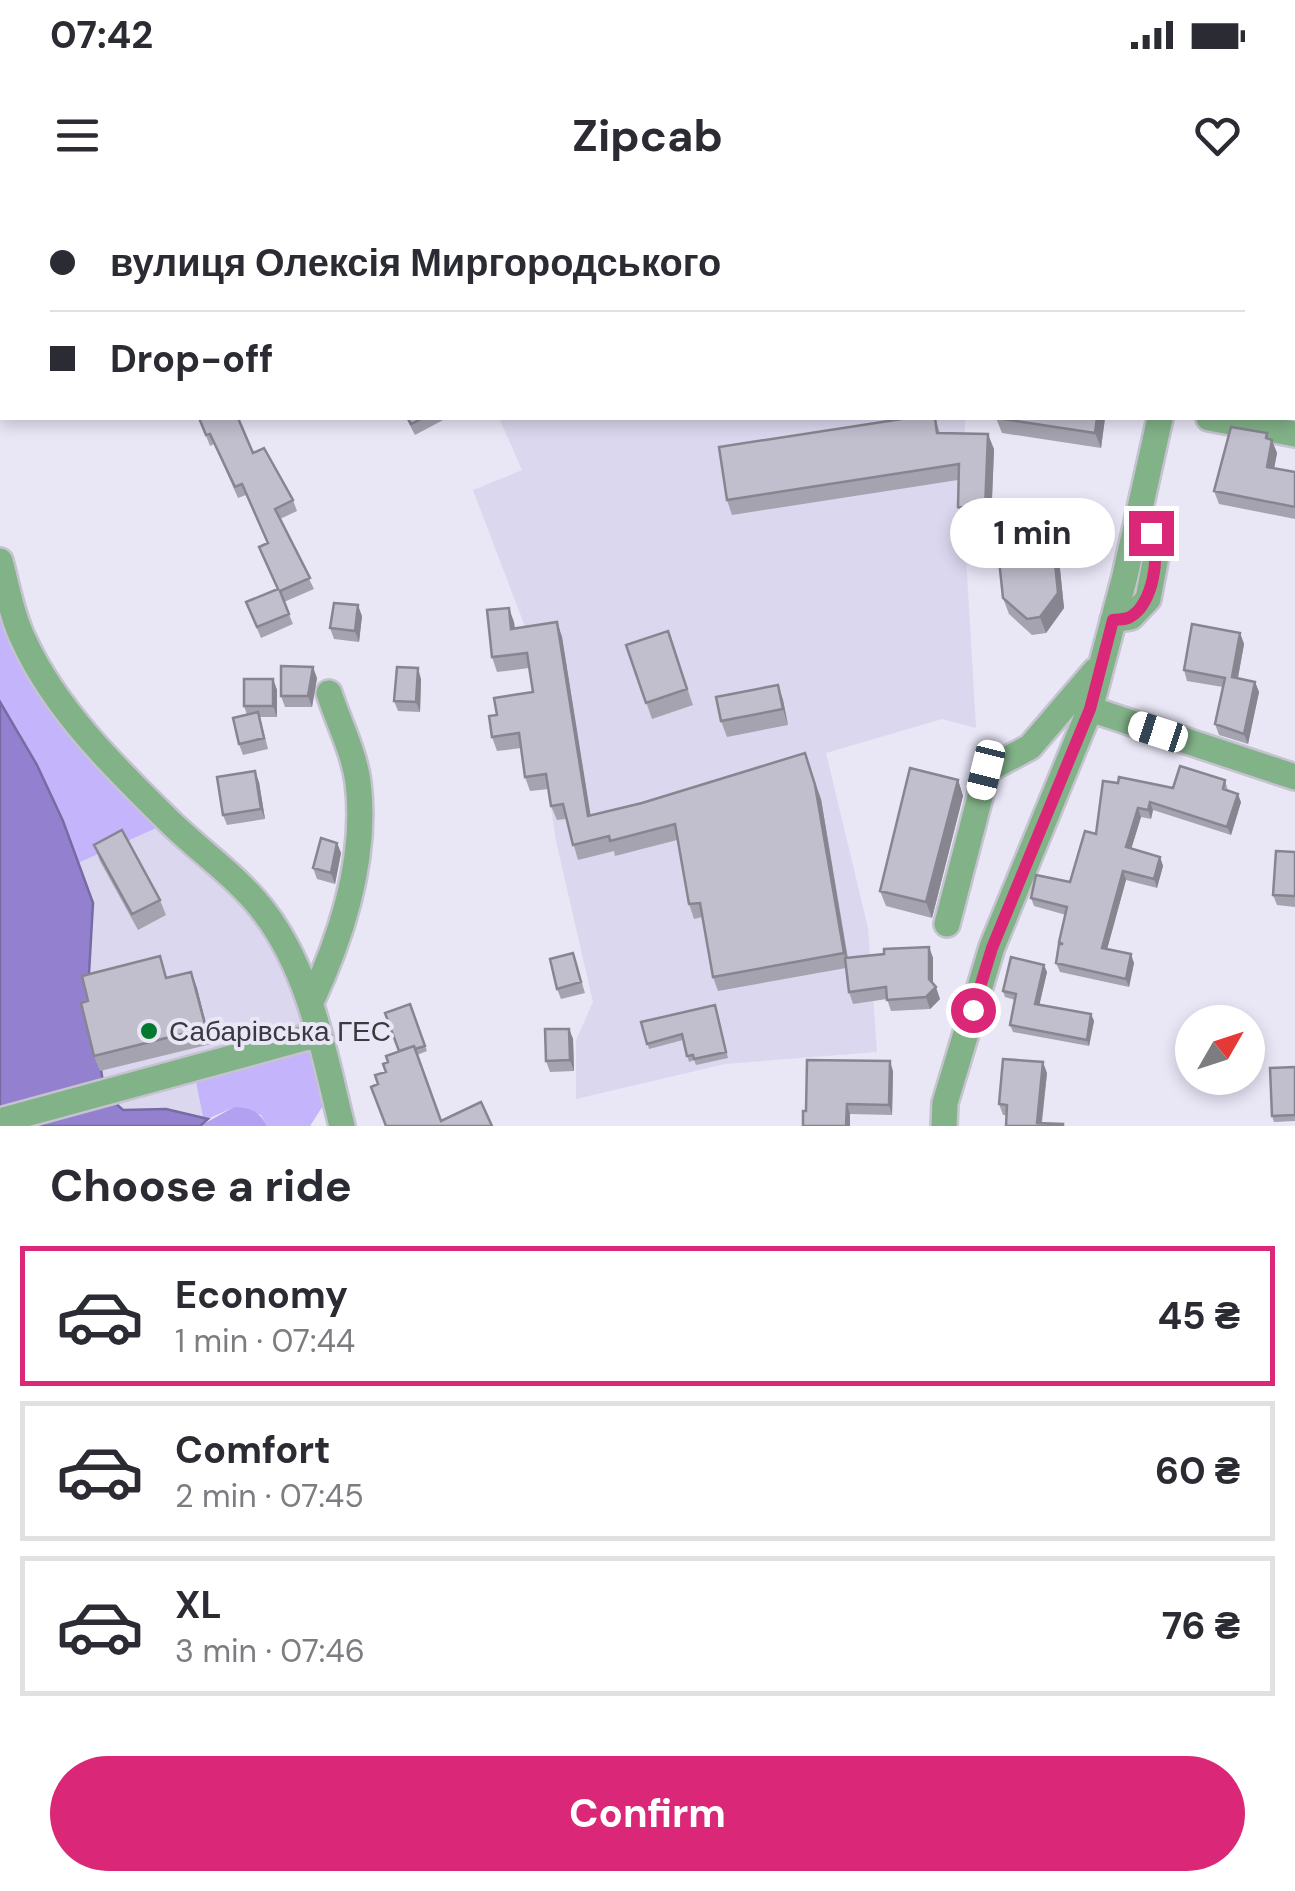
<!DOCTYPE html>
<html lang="en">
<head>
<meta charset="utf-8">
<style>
  body { margin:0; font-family:"DM Sans",sans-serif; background:#f7f7f7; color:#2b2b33; height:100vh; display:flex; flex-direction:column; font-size:38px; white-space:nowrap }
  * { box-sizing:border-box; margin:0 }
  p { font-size:32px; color:#7c7c81 }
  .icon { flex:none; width:55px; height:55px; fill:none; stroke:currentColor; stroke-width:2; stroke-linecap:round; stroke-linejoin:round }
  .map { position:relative; height:926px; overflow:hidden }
  .panel { display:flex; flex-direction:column; background:#fff; flex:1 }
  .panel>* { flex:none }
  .top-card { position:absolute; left:0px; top:0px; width:1295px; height:220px; box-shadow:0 5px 15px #0003; display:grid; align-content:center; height:220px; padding:0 50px; background:#fff }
  .needle { width:65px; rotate:51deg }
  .tools { position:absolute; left:1175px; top:805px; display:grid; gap:20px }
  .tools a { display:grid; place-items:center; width:90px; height:90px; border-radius:50%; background:#fff; box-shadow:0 5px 15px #0003; font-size:50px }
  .end { position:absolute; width:45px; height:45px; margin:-22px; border:12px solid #db2777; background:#fff; box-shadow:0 0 0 5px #fff }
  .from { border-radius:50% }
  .bubble { position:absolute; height:70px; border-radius:35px; background:#fff; box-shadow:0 5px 15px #0003; font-size:32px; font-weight:700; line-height:70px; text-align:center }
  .car { position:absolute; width:30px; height:60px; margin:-30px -15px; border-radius:12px; box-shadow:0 0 8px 2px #0007; background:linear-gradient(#fff 24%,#345 0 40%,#fff 0 76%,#345 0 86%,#fff 0) }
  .top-card b { display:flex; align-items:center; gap:35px; height:95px; font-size:38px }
  .top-card b+b { border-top:2px solid #e1e1e2 }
  .top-card i { width:25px; height:25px; background:#2b2b33 }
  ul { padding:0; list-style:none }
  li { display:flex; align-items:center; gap:30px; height:140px; margin:0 20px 15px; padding:0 30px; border:5px solid #e1e1e2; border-radius:0px }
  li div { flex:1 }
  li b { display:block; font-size:38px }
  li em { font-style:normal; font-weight:700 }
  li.on { border-color:#db2777 }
  li>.icon { width:90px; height:90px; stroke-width:1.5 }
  h2 { padding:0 50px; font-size:45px; line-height:120px }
  .button { display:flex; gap:20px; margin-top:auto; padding:20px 50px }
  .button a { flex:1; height:115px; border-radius:60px; background:#db2777; color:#fff; font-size:40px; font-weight:700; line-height:115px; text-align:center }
  .status { display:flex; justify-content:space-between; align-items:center; height:70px; padding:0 50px; background:#fff; direction:ltr }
  .status svg { height:28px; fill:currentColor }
  header { display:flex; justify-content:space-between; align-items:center; height:130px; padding:0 50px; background:#fff; font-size:45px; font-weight:700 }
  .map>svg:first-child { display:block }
  .built { fill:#dbd7ee }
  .green { fill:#c3b4fc }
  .forest { fill:#b2a0f1 }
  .water { fill:#9381d0; stroke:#786ba4; stroke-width:2.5 }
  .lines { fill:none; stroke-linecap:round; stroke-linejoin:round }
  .minor-casing { stroke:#c6c3d1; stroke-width:30 }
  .minor { stroke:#82b288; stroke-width:25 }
  .wall { fill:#a6a3b0 }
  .shaded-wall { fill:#878590 }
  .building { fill:#c1becd; stroke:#878590; stroke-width:2.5 }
  .route { stroke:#db2777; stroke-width:12 }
  .poi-dot { fill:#037930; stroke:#e9e6f6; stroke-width:4 }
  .labels { text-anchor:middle; stroke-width:8; stroke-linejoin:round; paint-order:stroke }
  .poi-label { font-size:28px; fill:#3a393f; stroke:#e9e6f6; text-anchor:start }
</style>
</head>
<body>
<div class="status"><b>07:42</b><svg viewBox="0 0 49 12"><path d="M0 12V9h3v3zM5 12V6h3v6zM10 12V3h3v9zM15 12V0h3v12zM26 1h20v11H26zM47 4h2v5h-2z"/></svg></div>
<header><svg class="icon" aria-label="menu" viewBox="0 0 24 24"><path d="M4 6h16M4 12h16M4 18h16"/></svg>Zipcab<svg class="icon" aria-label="heart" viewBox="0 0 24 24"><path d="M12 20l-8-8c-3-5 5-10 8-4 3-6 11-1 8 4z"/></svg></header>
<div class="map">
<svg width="1295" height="926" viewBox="0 0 1295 926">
  <rect width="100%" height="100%" fill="#e9e6f6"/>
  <path class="built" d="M403 0H823L824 2H405Z
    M499 218H965L964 322 976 528 942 519 826 553 868 728 877 852 725 864 576 899V840L593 802 556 641 524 424 473 290 522 270Z
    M170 622 257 703 320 837 194 872 203 917 166 909 122 910 104 894 88 791 93 703 78 663Z"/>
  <path class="green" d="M0 361 22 438 170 622 78 663 37 565 0 502Z
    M320 837 333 890 310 926H267L261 915 234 907 208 919 203 917 194 872Z"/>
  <path class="forest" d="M234 907C251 908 259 911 267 926H200Z"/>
  <path class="water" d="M0 502 37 565 63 621 93 703 88 791 105 894 123 910 166 909 208 919 200 926H0Z"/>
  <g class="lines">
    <g class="minor-casing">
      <path id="minor" d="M1034 0 1038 2
        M1209 2V0
        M1209 218 1295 234
        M0 361C7 387 12 417 24 441 56 511 117 570 171 623 202 653 240 679 265 713 311 774 324 854 342 926
        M1113 420 1131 417 1148 399 1158 346 1151 333 1137 324
        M1090 509 1295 577
        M947 724 987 570 1030 547 1095 471
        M311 802C342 736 367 656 358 582 354 552 338 521 329 493
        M0 921 319 834
        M944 926 945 903 992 747 1090 509 1125 376 1160 218"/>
    </g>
    <use href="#minor" class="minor"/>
  </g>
  <path class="wall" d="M585 0H629L625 2H586Z
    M199 218 253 253 293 300 297 311 280 319 314 389 284 402 293 424 261 438 246 402 277 389 259 347 267 343 246 295 238 298 214 244 210 246Z
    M406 218H444L445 219 415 235Z
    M908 218H935L940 233 994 249 991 324 964 322 958 307V280L732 315 727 300Z
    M996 218H1105L1101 248 1002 233Z
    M1267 233 1277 253 1274 268 1295 272V319L1219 304 1214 291Z
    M1038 327 1044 354 1054 353 1060 369 1064 408 1046 433 1032 435 1009 414 1003 398 1010 358Z
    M362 416 359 442 334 439 330 428Z
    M514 422 515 429 557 422 562 437 590 615 821 599 848 758 929 747 933 758V784L940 799 930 809 891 811 887 799 853 804 849 792 846 768 718 791 713 777 702 717 694 719 689 704 677 640 615 656 614 651 578 660 566 619 557 620 551 606 549 589 530 591 525 577 521 548 497 551 492 537 497 515 533 492 529 468 497 472 492 457Z
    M668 431 693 505 652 519 626 445Z
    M1240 433 1244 444 1238 478 1255 482 1259 492 1248 544 1219 535 1215 524 1223 487 1187 481 1184 470Z
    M317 478 312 507H285L281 496Z
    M273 479 277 490V517H260L268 549 243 555 239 544 247 515 244 506Z
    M421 479 420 512 398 511 394 501Z
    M778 485 783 500 788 525 727 537 721 521Z
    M958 580 963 596 932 718 886 706 880 691Z
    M1225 580 1228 591 1241 602 1231 635 1153 610 1151 619 1141 617 1131 649 1160 657 1163 666 1157 688 1126 680 1107 749 1134 763 1129 787 1060 772 1056 763 1066 715 1034 706 1031 698 1070 682 1096 634 1173 588Z
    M259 582 265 619 227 625 223 615Z
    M337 643 341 653 335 684 317 679 313 668Z
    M94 645 160 700 166 715 138 730 100 661Z
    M1295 652V707L1277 705 1273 695Z
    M573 753 585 793 561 799 557 789Z
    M191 772 197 788 211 844 100 871 94 856 168 778Z
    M1047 772 1039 805 1091 814 1094 821 1089 846 1013 832 1010 825 1015 800 1005 797 1003 791Z
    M410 804 427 851 417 855 441 921 492 926H386L378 884 386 872 388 862 399 851Z
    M717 810 728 858 696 865 694 860 689 862 683 840 649 849 641 822Z
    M569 829 573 839 574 871 550 872 546 861Z
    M1295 867V921L1274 922 1272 916Z
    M893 871 892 915 850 914V926H803Z
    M1047 873 1042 923 1063 924 1064 926H1006L1007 915H1003L999 904Z"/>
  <path class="shaded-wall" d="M1097 218H1105L1101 248 1095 233Z
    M1267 233 1271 245 1272 240 1277 253 1272 280 1267 267Z
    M988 234 994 249 991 324 985 309Z
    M1032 312 1038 327 1048 370 1042 355Z
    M1054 353 1060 369 1064 408 1046 433 1040 417Z
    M358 405 362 416 359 442 355 431Z
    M509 408 514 422 516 444 511 429Z
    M557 422 562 437 593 630 588 616Z
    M1240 433 1244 444 1236 488 1232 477Z
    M313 467 317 478 312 507 308 496Z
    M418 468 421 479 420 512 416 502Z
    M273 479 277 490V517L273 506Z
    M1255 482 1259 492 1248 544 1244 534Z
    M778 485 783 500 788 525 783 509Z
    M805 553 821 599 849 768 844 753Z
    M255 571 259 582 265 619 261 609Z
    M958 580 963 596 932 718 926 702Z
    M1238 594 1241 602 1231 635 1227 627Z
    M1150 602 1153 610 1151 619 1148 610Z
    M1138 608 1141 617 1129 656 1126 647Z
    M337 643 341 653 335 684 331 673Z
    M1160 657 1163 666 1157 688 1154 679Z
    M1123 671 1126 680 1105 757 1102 748Z
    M929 747 933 758V789L936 787 940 799 930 809 926 797 929 779Z
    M1131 754 1134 763 1129 787 1126 779Z
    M1044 765 1047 772 1038 811 1035 804Z
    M191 772 197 788 211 844 206 828Z
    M1091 814 1094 821 1089 846 1087 840Z
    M569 829 573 839 574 871 570 860Z
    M890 861 893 871 892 915 889 905Z
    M1043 862 1047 873 1041 926 1037 923Z
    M847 904 850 914V926H846Z"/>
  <path class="building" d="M345 0H367L368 2H341Z
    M464 0H525L526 2H465Z
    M1275 0H1295V47L1292 46V2H1274Z
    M1292 89 1295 90V105L1292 116Z
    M1292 167H1295V198L1292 197Z
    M199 218H238L253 253 264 248 293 300 275 309 310 378 280 391 289 414 257 427 246 402 278 389 259 347 268 343 242 284 235 287 210 234 206 235Z
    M408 218H423L411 224Z
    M908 218H935L937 233 988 234 985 309 958 307 959 264 727 300 719 247Z
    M996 218H1097L1095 233Z
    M1231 227 1267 233 1266 238 1272 240 1267 267 1295 272V307L1214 291Z
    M1032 312 1042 355 1054 353 1058 393 1040 417 1027 419 1003 398 999 360 1010 358 1004 315Z
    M334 403 358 405 355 431 330 428Z
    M509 408 511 429 557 422 588 616 642 603 805 553 815 585 844 753 713 777 700 703 689 704 675 624 610 641 609 636 573 645 563 604 551 606 546 574 525 577 519 533 492 537 489 516 497 515 494 498 533 492 527 453 492 457 487 410Z
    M1192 424 1240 433 1232 477 1255 482 1244 534 1215 524 1225 478 1184 470Z
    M668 431 687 489 646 503 626 445Z
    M281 466 313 467 308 496H281Z
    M397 467 418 468 416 502 394 501Z
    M244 479H273V506H244Z
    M778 485 783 509 721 521 716 497Z
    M258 512 264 538 239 544 233 518Z
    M1180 566 1225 580 1223 589 1238 594 1227 627 1150 602 1148 610 1138 608 1126 647 1160 657 1154 679 1123 671 1102 748 1131 754 1126 779 1056 763 1059 744H1063L1059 742 1067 707 1031 698 1036 675 1070 682 1085 631 1096 634 1103 581 1118 583 1119 577 1173 588Z
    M910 568 958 580 926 702 880 691Z
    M255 571 261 609 223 615 217 577Z
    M122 630 160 700 132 714 94 645Z
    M321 638 337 643 331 673 313 668Z
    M1276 651 1295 652V696L1273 695Z
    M929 747V779L936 787 926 797 887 800 886 787 849 792 845 758 884 754V749Z
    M573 753 581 782 557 789 550 759Z
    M160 756 166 778 191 772 206 828 94 856 81 803 88 801 82 776Z
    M1011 757 1044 765 1035 804 1091 814 1087 840 1010 825 1016 794 1003 791Z
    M410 804 425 846 415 849 414 846 399 851 385 813Z
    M715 805 726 852 694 859 693 855 687 856 682 834 647 844 641 822Z
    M545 829H569L570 860 546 861Z
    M414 846 441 921 481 902 492 926H386L371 887 378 884 375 875 386 872 383 864 388 862 386 856Z
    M1003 859 1043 862 1037 923 1063 924V926H1006L1007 905 999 904Z
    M807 860 890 861 889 905 847 904 846 926H803V911H806Z
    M1295 867V915L1272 916 1270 868Z"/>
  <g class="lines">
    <path class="route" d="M973 810 992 748 1090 509 1113 420C1119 419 1125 420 1130 417 1153 405 1161 354 1151 333"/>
  </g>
  <circle class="poi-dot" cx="149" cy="831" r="10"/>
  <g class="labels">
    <g class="poi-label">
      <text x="169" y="841">Сабарівська ГЕС</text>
    </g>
  </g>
</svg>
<div class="tools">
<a><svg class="needle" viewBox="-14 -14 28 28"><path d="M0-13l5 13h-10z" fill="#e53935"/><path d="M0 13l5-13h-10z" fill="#7c7c81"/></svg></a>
</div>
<i class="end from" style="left:973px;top:810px"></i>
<i class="end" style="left:1151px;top:333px"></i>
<div class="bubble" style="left:950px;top:298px;width:165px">1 min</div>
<i class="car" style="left:1158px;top:532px;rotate:288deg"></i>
<i class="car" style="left:986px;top:570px;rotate:194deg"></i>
<div class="top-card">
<b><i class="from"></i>вулиця Олексія Миргородського</b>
<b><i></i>Drop-off</b>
</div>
</div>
<section class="panel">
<h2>Choose a ride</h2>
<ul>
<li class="on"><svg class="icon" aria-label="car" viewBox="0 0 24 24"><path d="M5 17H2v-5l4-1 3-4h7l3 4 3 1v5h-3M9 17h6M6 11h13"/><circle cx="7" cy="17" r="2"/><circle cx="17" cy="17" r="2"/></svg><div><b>Economy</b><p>1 min · 07:44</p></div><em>45 ₴</em></li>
<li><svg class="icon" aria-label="car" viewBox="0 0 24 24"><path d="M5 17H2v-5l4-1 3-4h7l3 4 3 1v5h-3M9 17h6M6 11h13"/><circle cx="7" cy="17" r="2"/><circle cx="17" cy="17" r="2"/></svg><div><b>Comfort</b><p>2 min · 07:45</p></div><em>60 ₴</em></li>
<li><svg class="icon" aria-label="car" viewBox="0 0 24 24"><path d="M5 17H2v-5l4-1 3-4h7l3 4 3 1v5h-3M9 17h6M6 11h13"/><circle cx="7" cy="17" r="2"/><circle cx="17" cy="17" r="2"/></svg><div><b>XL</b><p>3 min · 07:46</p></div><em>76 ₴</em></li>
</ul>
<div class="button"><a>Confirm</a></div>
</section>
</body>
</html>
